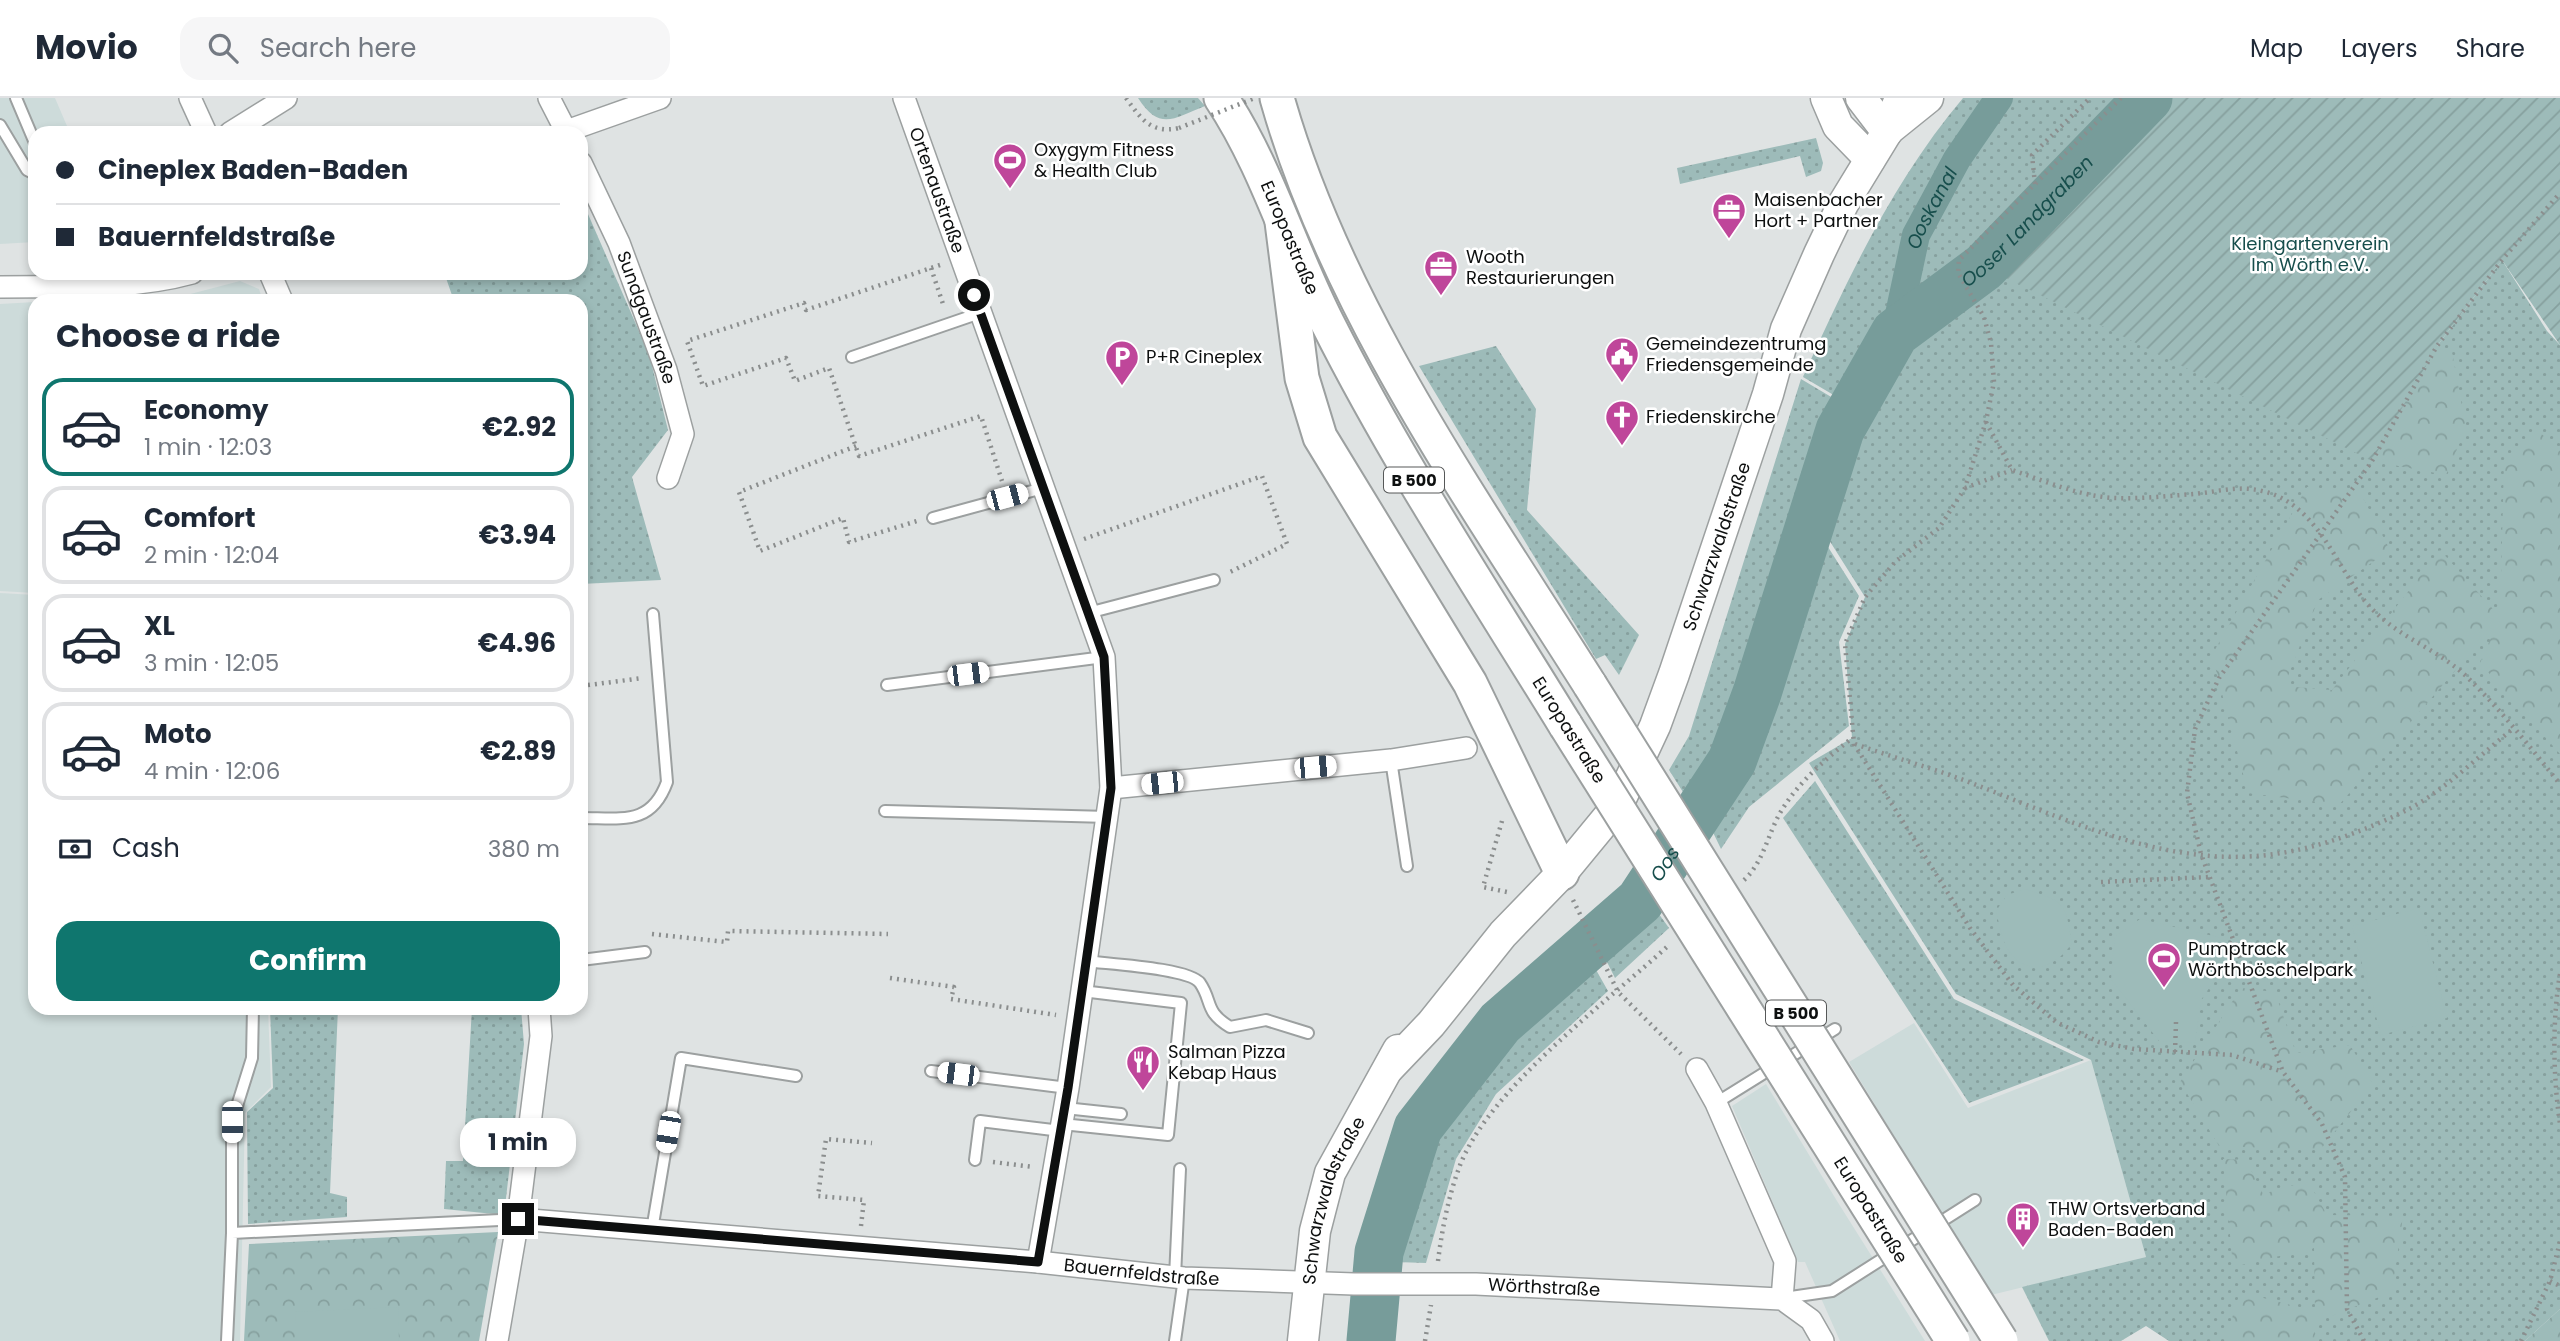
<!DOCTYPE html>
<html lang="en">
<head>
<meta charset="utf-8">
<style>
  body { margin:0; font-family:Poppins,sans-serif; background:#f6f6f7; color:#1f2937; height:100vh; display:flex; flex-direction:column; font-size:26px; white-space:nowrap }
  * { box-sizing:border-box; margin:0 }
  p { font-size:23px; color:#747a83 }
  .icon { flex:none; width:38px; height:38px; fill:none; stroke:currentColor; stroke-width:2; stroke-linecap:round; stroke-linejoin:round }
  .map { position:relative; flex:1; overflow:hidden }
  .sheet { position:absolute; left:28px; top:196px; width:560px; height:721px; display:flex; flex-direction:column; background:#fff; border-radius:21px; box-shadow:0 4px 10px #0003 }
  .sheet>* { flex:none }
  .hud { position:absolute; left:28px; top:28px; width:560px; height:154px; border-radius:21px; box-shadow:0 4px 10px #0003; display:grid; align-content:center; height:154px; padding:0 28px; background:#fff }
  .end { position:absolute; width:32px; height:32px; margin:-16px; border:9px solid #0e1010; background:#fff; box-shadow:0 0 0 4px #fff }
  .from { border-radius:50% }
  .bubble { position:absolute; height:49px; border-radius:21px; background:#fff; box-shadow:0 4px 10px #0003; font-size:23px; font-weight:700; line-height:49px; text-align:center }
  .car { position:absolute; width:21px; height:42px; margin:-21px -10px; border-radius:9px; box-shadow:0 0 5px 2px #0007; background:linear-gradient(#fff 24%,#345 0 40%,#fff 0 76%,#345 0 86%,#fff 0) }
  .hud b { display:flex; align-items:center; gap:24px; height:66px; font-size:26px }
  .hud b+b { border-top:2px solid #e0e1e3 }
  .hud i { width:18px; height:18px; background:#1f2937 }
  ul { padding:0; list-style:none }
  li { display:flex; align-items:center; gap:21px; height:98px; margin:0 14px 10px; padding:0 14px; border:4px solid #e0e1e3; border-radius:21px }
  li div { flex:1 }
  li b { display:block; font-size:26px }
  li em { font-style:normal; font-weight:700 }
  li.on { border-color:#0f766e }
  li>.icon { width:63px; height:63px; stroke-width:1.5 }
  h2 { padding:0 28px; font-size:32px; line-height:84px }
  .pay { display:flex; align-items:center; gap:18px; height:77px; padding:0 28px; font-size:26px }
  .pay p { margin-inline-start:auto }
  .action { display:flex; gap:14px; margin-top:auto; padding:14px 28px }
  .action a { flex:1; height:80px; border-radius:21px; background:#0f766e; color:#fff; font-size:28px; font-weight:700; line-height:80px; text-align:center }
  header { display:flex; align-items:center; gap:42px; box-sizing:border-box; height:98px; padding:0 35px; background:#fff; border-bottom:2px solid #e0e1e3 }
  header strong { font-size:33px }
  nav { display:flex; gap:38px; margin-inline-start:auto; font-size:24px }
  .search { width:490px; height:63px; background:#f6f6f7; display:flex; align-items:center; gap:18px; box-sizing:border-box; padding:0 24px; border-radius:21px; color:#747a83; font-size:26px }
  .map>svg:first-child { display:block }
  .built { fill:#cddbda }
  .grass { fill:url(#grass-dots) }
  .forest { fill:url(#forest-crowns) }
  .garden { fill:url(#garden-furrows) }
  .pitch { fill:#9dbbb9 }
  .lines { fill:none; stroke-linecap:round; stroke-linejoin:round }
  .canal { stroke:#779c9a; stroke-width:28 }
  .river { stroke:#779c9a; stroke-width:49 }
  .lane-casing { stroke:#9ca0a0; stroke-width:14 }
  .street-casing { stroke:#9ca0a0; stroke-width:24 }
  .secondary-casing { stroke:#9ca0a0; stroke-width:33 }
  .primary-casing { stroke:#9ca0a0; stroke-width:37 }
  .path { stroke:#8b8e8e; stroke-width:4.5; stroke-dasharray:2 5; stroke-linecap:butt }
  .lane { stroke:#fff; stroke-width:10 }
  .street { stroke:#fff; stroke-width:21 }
  .secondary { stroke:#fff; stroke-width:30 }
  .primary { stroke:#fff; stroke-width:33 }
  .primary-bridge-casing { stroke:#9ca0a0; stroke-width:37; stroke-linecap:butt }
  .path-bridge { stroke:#8b8e8e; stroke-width:4.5; stroke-dasharray:2 5; stroke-linecap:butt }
  .primary-bridge { stroke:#fff; stroke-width:33 }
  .route { stroke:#0e1010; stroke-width:9 }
  .labels { text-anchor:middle; stroke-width:5; stroke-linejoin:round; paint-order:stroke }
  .shield { fill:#fff; stroke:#565858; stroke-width:2 }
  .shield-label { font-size:16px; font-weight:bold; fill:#0e1010 }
  .poi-label { font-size:18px; fill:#0e1010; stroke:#fff; text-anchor:start }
  .street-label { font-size:18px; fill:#0e1010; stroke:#fff }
  .park-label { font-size:18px; fill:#174e4c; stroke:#fff }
  .water-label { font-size:19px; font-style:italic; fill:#174e4c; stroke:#fff }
</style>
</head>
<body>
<header>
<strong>Movio</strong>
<div class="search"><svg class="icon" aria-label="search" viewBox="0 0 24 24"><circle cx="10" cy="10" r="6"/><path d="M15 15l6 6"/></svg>Search here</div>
<nav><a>Map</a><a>Layers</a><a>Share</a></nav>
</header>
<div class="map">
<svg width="2560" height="1243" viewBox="0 0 2560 1243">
  <defs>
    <pattern id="grass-dots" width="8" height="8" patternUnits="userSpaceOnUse" patternTransform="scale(1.75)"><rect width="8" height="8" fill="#9dbbb9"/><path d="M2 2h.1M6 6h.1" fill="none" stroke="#86a09e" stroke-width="1.8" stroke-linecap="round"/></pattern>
    <pattern id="forest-crowns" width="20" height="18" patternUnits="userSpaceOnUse" patternTransform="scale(1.75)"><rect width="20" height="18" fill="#9dbbb9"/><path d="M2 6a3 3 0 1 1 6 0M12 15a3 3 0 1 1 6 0" fill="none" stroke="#86a09e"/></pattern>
    <pattern id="garden-furrows" width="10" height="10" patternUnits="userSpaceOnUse" patternTransform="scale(1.75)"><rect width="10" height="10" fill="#9dbbb9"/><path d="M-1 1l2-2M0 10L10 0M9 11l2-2" fill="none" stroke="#86a09e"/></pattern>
  </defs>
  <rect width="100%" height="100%" fill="#dfe3e3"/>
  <path class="built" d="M0 0H55L70 35H35V119L30 131 35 144 0 146Z
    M240 183 259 191 263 203H68L179 199Z
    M35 204V495L0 493V206Z
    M0 495 35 497V910H268L271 989 245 1015 240 1243H0Z
    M1914 925 1968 1010 2091 962 2146 1159 1991 1197 1849 964Z
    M1766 986 1837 1103 1925 1243H1840L1805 1164H1798L1732 1008Z"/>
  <path class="grass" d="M1138 0H1198L1205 8C1174 20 1160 34 1138 0Z
    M1963 0H2148L1984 169 2437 248 2502 162 2547 233 2560 247V1211L2525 1243H2169L2146 1228 2121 1243H2049L2022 1189 2146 1159 2091 962 1956 896 1809 665 1852 640 1845 546 1865 499 1824 434 1839 371 1911 234 1969 182 1956 166 1888 222 1837 299 1803 279C1848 180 1893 83 1963 0Z
    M1816 40 1823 65 1821 73 1806 79 1800 58 1680 86 1677 70Z
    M581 100 649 256 668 332 632 379 661 482 581 486V203H454L446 180 450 175H581Z
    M1496 248 1536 311 1527 412 1639 537 1619 577 1605 557 1596 561 1419 268Z
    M1801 281 1838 303 1726 656 1693 710 1669 672 1689 638Z
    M1823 441 1859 498 1839 544 1849 628 1749 709 1721 751 1709 726 1796 551Z
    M1815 683 1954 901 2084 962 1969 1005 1783 720Z
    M1656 812 1669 830 1615 880 1604 858Z
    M1595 870 1608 893 1496 996 1456 1061 1426 1165 1396 1164C1412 1108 1429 1024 1470 980 1505 943 1556 905 1595 870Z
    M270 910H338L330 1095 347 1099V1119L248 1126 247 1014 273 990Z
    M472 910H521L524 946 504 1117 444 1111 446 1063H463Z"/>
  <path class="forest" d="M2437 248 2452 254 2466 330 2446 377 2372 363Z
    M2535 330 2560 353V656L2480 565 2498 523 2339 707 2248 695 2212 557 2307 389 2360 394 2390 452 2318 502 2284 588 2332 592 2440 452 2500 519 2504 365Z
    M2241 890 2275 894 2296 955 2350 947 2373 986 2320 1052 2219 1048 2180 984Z
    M2223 1061 2246 1062 2263 1096 2308 1083 2327 1117 2403 1118 2392 1194 2316 1224 2314 1243H2225L2240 1194 2315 1213 2314 1150 2233 1169Z
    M498 1134 479 1243H244L249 1146Z
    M2560 1211V1243H2525Z"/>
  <path class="garden" d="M2148 0H2560V247L2502 162 2437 248 2372 363 1984 169Z"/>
  <path class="pitch" d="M2025 791C2065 804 2065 803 2072 845 2056 870 2026 881 2007 850 2001 839 1999 824 1996 813L2007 797Z
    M2419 810 2447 920 2381 937 2352 828Z
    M2140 821 2222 840 2229 861 2201 902 2195 945 2159 943 2111 881 2115 838Z
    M398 1209 399 1243H296L295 1214Z"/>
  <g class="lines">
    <path class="canal" id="s1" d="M1895 235 1916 137 1957 61 1999 0"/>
    <path class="river" id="s2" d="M1371 1243 1379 1154 1418 1030 1500 925 1640 803 1732 663 1757 595 1840 332 1895 235 1984 169 2148 0"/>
    <g class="lane-casing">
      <path id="lane" d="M16 0 35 45
        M0 27 27 72 35 76
        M852 259 980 215
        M933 420 1043 390
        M1088 515 1214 482
        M887 587 1104 559
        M1391 662 1407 768
        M885 713 1108 719
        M581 720C622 720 651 728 667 684L653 516
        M581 862 645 854
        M1086 863C1107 866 1189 870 1200 885 1213 904 1204 913 1230 929L1266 922 1308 935
        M931 973 1068 990
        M1716 1005 1835 931
        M1065 1010 1121 1016
        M1062 1026 1168 1037 1181 905 1082 893
        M975 1062 980 1023 1061 1033
        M652 1132 681 960 796 978
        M232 1135 518 1121
        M1175 1179 1180 1071
        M1784 1200 1832 1193 1975 1102
        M227 1243 232 1135V1024L252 960 253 910
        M1175 1243 1184 1180"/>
    </g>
    <g class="street-casing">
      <g id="street">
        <path d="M190 0 206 35"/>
        <path d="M549 0 567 35"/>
        <path id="s3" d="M904 0 1104 559 1111 690 1068 990 1038 1164"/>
        <path d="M230 35 286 0"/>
        <path d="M561 35 660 0"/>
        <path id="s4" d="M581 65 619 145 666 272 683 336 668 380"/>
        <path d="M270 175 282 203"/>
        <path d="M0 189C63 188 130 192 192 175"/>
        <path d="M1111 690 1391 662 1466 650"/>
        <path d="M1697 971 1716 1005 1785 1163 1782 1201"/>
        <path id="s5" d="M518 1121 1038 1164 1184 1180 1354 1186H1476L1782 1201 1811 1222 1823 1243"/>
        <path d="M497 1243 518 1121 541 938 539 910"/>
      </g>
    </g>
    <g class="secondary-casing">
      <g id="secondary">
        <path d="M1826 0 1838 28 1870 61"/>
        <path d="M1861 0 1887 34"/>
        <path d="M1887 33 1928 0"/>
        <path id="s6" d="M1389 970 1431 926 1503 836 1562 775 1618 707 1655 628 1674 576 1768 296 1786 231 1819 156 1843 106 1887 34 1900 0"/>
        <path id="s7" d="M1303 1243 1315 1133 1330 1075 1398 952"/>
      </g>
    </g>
    <g class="primary-casing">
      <g id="primary">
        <path id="s8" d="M1221 0C1267 69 1290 152 1328 226 1398 365 1485 496 1566 628"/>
        <path d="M1277 0C1337 212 1474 403 1590 587"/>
        <path d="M1282 124 1302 280 1320 339 1470 585 1562 775"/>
      </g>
    </g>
    <path class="path" d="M1126 0C1141 21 1151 36 1179 30
      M2121 0 1959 162 1958 175 1984 219 1991 245 1994 284 1986 323 1965 390 1939 430 1896 463 1865 499 1845 546 1854 646 1970 830 2013 887 2056 924 2099 944 2134 951 2232 957 2283 974
      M2035 86 2032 57 2090 0
      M940 167 806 212 804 205 687 243 703 288 786 260 795 283 829 270 859 358 981 318 1002 383
      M931 170 944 209
      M1986 324 2012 372C2045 383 2079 398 2114 400 2140 401 2168 398 2194 396 2216 394 2239 387 2262 393 2312 404 2332 457 2358 494 2389 538 2430 545 2466 578 2500 611 2530 649 2560 686
      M856 348 739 394 760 453 843 420 849 444 917 423
      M1965 390 2012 372
      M1084 441 1262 378 1287 446 1228 475
      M581 588 643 580
      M1855 646C1892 659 1929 669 1966 683 2058 718 2156 766 2257 758 2309 754 2363 734 2409 711 2445 692 2482 655 2514 630
      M1502 723 1483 789 1507 794
      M1744 782C1763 765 1768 736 1780 715 1798 684 1825 662 1852 640
      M2101 784 2209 779
      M1573 802 1618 894 1681 956
      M652 836 727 844 728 833 888 836
      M2210 851 2234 845
      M2560 876C2552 924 2553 978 2560 1026
      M890 880 954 889 951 901 1056 917
      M2175 954 2176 924
      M993 1064 1033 1069
      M861 1128 864 1102 818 1098 826 1041 872 1045
      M1438 1163C1442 1132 1448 1100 1459 1070 1487 992 1607 904 1669 847
      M2550 1183 2560 1188
      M1425 1243 1431 1207
      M2364 1243 2347 1211 2345 1079 2322 1026 2283 974 2201 756 2187 695 2195 631 2219 580 2372 363 2437 248 2502 162 2560 95
      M2521 1243 2550 1183 2560 1144"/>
    <use href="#lane" class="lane"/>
    <use href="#street" class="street"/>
    <use href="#secondary" class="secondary"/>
    <use href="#primary" class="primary"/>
    <g class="primary-bridge-casing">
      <g id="primary-bridge">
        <path d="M1590 587 2001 1243"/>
        <path id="s9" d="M1566 628 1953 1243"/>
      </g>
    </g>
    <path class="path-bridge" d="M1179 30 1255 0"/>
    <use href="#primary-bridge" class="primary-bridge"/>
  </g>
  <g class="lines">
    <path class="route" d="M518 1121 1038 1164 1068 990 1111 690 1104 559 974 197"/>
  </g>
  <defs>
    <g id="stadium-pin" transform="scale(1.75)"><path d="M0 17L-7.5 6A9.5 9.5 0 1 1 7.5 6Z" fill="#bf469a" stroke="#fff"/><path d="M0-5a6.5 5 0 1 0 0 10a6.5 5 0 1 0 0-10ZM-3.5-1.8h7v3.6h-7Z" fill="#fff"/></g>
    <g id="office-pin" transform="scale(1.75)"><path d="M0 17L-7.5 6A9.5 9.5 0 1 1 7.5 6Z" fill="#bf469a" stroke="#fff"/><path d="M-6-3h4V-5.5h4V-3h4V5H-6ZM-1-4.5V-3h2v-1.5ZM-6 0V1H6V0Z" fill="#fff"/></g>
    <g id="civic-pin" transform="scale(1.75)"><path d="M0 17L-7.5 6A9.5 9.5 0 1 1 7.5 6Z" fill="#bf469a" stroke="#fff"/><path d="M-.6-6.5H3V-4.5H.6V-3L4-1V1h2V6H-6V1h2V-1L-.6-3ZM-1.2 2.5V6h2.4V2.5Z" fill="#fff"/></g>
    <g id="parking-pin" transform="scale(1.75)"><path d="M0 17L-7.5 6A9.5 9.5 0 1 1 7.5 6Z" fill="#bf469a" stroke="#fff"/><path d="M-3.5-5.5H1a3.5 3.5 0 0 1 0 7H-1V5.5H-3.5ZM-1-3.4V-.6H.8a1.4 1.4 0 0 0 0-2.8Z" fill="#fff"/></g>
    <g id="church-pin" transform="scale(1.75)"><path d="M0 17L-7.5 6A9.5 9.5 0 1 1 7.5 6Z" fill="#bf469a" stroke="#fff"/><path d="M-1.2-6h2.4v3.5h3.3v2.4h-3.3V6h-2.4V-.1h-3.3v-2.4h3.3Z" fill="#fff"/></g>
    <g id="restaurant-pin" transform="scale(1.75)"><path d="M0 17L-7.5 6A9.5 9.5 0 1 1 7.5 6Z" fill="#bf469a" stroke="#fff"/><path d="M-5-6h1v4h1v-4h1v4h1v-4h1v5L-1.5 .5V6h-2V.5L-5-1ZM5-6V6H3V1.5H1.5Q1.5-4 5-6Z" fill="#fff"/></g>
    <g id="building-pin" transform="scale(1.75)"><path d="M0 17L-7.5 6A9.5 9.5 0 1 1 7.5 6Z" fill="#bf469a" stroke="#fff"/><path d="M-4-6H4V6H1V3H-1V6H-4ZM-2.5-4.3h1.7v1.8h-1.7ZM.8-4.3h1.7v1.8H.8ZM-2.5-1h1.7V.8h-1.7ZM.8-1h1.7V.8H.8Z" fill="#fff"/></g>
  </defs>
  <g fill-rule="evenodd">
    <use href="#stadium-pin" x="1010" y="62"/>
    <use href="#office-pin" x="1729" y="112"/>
    <use href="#office-pin" x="1441" y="169"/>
    <use href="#civic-pin" x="1622" y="256"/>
    <use href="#parking-pin" x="1122" y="259"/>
    <use href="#church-pin" x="1622" y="319"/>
    <use href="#stadium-pin" x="2164" y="861"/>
    <use href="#restaurant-pin" x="1143" y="964"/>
    <use href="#building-pin" x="2023" y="1121"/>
  </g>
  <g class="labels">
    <g class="shield">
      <rect x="1384" y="369.5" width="60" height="25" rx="5"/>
      <rect x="1766" y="902.5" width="60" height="25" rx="5"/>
    </g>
    <g class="shield-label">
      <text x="1414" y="388">B 500</text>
      <text x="1796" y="921">B 500</text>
    </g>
    <g class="poi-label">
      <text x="1034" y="58">Oxygym Fitness<tspan x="1034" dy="21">&amp; Health Club</tspan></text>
      <text x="1754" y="108">Maisenbacher<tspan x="1754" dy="21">Hort + Partner</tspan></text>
      <text x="1466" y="165">Wooth<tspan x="1466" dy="21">Restaurierungen</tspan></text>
      <text x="1646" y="252">Gemeindezentrumg<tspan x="1646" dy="21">Friedensgemeinde</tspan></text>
      <text x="1146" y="265">P+R Cineplex</text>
      <text x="1646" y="325">Friedenskirche</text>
      <text x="2188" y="857">Pumptrack<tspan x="2188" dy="21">Wörthböschelpark</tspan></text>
      <text x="1168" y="960">Salman Pizza<tspan x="1168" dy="21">Kebap Haus</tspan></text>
      <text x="2048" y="1117">THW Ortsverband<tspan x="2048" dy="21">Baden-Baden</tspan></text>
    </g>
    <g class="street-label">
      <text dy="6" stroke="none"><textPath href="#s3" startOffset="98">Ortenaustraße</textPath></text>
      <text dy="6" stroke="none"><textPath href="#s8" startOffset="156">Europastraße</textPath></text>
      <text dy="6" stroke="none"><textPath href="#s4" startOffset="168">Sundgaustraße</textPath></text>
      <text dy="6" stroke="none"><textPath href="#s6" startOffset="626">Schwarzwaldstraße</textPath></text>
      <text transform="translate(1569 632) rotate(58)" y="6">Europastraße</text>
      <text dy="6" stroke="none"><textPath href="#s7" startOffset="145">Schwarzwaldstraße</textPath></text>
      <text dy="6" stroke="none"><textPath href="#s9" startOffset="572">Europastraße</textPath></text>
      <text dy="6" stroke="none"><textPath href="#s5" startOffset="626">Bauernfeldstraße</textPath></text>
      <text dy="6" stroke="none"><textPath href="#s5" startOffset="1029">Wörthstraße</textPath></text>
    </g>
    <g class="park-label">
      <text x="2310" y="152">Kleingartenverein<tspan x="2310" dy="21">Im Wörth e.V.</tspan></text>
    </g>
    <g class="water-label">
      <text dy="7" stroke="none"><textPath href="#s1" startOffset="131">Ooskanal</textPath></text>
      <text dy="7" stroke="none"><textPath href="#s2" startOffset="1339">Ooser Landgraben</textPath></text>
      <text dy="7" stroke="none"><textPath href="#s2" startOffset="583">Oos</textPath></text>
    </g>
  </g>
</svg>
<i class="end from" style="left:974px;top:197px"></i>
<i class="end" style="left:518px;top:1121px"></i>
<div class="bubble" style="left:460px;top:1020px;width:116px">1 min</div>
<i class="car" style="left:1007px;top:399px;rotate:75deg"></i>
<i class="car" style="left:968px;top:576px;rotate:83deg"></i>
<i class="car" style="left:1315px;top:669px;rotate:85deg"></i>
<i class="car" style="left:1162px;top:685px;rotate:264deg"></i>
<i class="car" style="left:958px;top:976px;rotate:277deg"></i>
<i class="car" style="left:232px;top:1024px;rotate:180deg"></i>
<i class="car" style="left:668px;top:1034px;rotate:190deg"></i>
<div class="hud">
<b><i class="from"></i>Cineplex Baden-Baden</b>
<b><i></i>Bauernfeldstraße</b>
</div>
<section class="sheet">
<h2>Choose a ride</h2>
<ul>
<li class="on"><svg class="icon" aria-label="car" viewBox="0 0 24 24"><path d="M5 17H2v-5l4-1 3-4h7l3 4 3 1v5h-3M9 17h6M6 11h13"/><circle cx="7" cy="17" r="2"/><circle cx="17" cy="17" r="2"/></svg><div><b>Economy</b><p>1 min · 12:03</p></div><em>€2.92</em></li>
<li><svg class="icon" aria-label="car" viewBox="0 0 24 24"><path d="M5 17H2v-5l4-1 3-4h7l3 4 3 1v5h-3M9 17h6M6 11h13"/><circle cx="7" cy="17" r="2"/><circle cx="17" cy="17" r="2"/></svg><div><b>Comfort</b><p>2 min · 12:04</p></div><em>€3.94</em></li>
<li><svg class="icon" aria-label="car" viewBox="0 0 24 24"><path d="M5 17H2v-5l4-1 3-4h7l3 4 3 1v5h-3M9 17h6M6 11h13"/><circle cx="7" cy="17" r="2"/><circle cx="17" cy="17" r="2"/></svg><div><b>XL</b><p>3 min · 12:05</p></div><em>€4.96</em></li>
<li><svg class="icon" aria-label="car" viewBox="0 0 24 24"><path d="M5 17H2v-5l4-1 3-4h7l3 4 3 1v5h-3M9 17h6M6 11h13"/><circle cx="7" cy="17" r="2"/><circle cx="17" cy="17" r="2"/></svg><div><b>Moto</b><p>4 min · 12:06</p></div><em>€2.89</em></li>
</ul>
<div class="pay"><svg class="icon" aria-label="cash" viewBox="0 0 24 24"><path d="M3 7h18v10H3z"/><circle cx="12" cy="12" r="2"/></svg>Cash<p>380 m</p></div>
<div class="action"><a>Confirm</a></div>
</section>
</div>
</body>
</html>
